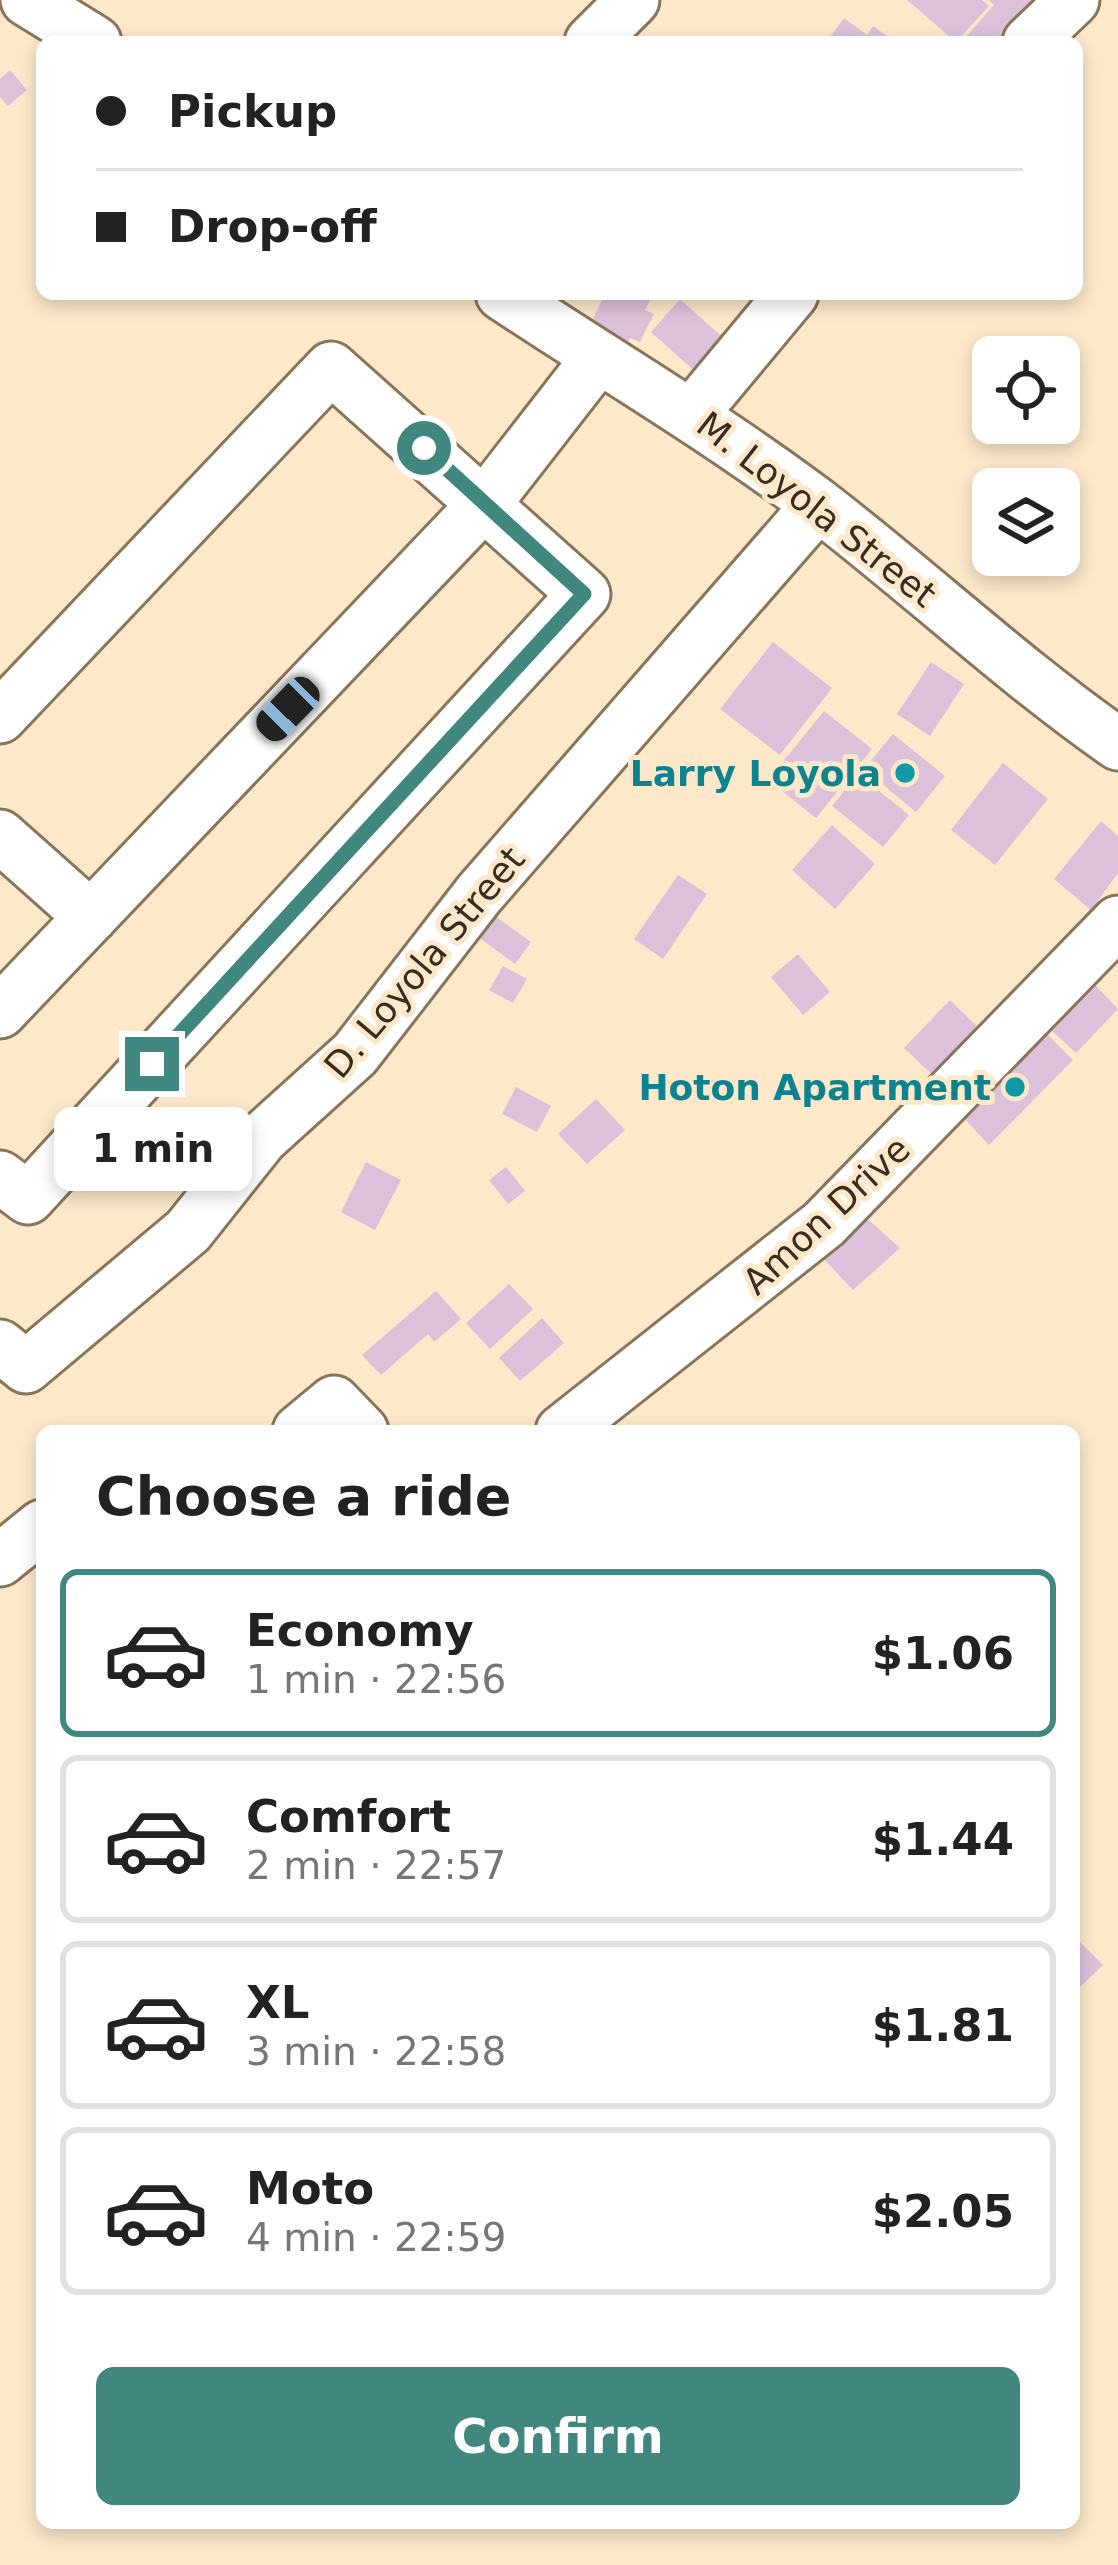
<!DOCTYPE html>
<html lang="en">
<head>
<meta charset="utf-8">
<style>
  body { margin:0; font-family:"DejaVu Sans",sans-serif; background:#f6f6f6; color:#222; height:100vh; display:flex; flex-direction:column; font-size:45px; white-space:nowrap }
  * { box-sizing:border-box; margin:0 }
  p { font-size:39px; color:#767676 }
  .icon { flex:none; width:66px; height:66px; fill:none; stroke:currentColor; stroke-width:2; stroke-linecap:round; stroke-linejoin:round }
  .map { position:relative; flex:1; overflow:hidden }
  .panel { position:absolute; left:36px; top:1425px; width:1044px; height:1104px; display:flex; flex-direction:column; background:#fff; border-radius:18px; box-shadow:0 6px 18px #0003 }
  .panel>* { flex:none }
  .guide { position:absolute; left:36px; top:36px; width:1047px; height:264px; border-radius:18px; box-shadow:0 6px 18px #0003; display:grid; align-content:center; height:264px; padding:0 60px; background:#fff }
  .buttons { position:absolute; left:972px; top:336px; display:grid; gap:24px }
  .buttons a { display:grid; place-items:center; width:108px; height:108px; border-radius:18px; background:#fff; box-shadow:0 6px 18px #0003; font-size:60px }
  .end { position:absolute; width:54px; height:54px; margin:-27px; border:15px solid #408780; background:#fff; box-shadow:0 0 0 6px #fff }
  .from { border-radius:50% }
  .bubble { position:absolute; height:84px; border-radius:18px; background:#fff; box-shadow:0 6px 18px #0003; font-size:39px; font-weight:700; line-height:84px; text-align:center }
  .car { position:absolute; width:36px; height:72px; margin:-36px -18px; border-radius:15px; box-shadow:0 0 9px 3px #0007; background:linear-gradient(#222 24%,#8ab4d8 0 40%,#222 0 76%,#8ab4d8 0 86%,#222 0) }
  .guide b { display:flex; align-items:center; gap:42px; height:114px; font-size:45px }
  .guide b+b { border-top:3px solid #e0e0e0 }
  .guide i { width:30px; height:30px; background:#222 }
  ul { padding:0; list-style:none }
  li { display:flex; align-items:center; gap:36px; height:168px; margin:0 24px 18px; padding:0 36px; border:6px solid #e0e0e0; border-radius:18px }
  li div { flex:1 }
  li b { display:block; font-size:45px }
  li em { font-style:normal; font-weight:700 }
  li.current { border-color:#408780 }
  li>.icon { width:108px; height:108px; stroke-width:1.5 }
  h2 { padding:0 60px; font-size:54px; line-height:144px }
  .action { display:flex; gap:24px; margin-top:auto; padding:24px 60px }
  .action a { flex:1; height:138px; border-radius:18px; background:#408780; color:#fff; font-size:48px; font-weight:700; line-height:138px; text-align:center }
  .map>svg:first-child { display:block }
  .building { fill:#dcc1db }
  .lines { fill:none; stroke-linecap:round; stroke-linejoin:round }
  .minor-casing { stroke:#88755a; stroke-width:57 }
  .minor { stroke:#fff; stroke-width:51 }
  .route { stroke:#408780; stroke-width:15 }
  .culture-dot { fill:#0f9aa8; stroke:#fde8ca; stroke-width:4.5 }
  .labels { text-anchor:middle; stroke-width:10; stroke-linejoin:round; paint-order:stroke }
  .street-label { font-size:36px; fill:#362e23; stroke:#fde8ca }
  .culture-label { font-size:36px; font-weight:bold; fill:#0d838f; stroke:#fde8ca; text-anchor:end }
</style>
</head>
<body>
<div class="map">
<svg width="1118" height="2565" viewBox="0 0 1118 2565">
  <rect width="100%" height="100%" fill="#fde8ca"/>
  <path class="building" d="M907 0H982L989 6 956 42Z
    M989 0H1050L1016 42H967L964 39 994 5Z
    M844 18 867 35 873 26 895 42H826Z
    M10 70 27 90 8 106 0 97V79Z
    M605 294 651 298 645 310 654 314 640 342 630 338 625 349 590 324Z
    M680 299 729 343 700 376 651 332Z
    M773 642 832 688 780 755 720 709Z
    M931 662 964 684 930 736 897 714Z
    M824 711 872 749 816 818 768 780Z
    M893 734 945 776 916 812 864 769Z
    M1003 763 1048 799 995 865 951 830Z
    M858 774 909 815 883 847 832 806Z
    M1101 821 1118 836V873L1091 910 1054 879Z
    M832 825 875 864 835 909 792 870Z
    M678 875 707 894 663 959 634 939Z
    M481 906 531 942 515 964 466 928Z
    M798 954 830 992 803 1015 771 977Z
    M503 966 527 979 513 1003 489 990Z
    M1081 970 1118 1009 1076 1053 1036 1016Z
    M950 1000 986 1035 941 1083 904 1048Z
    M1041 1028 1073 1060 989 1145 959 1113Z
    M516 1087 551 1106 537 1132 502 1114Z
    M596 1099 625 1130 587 1164 558 1134Z
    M366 1162 401 1180 375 1230 341 1212Z
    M506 1167 525 1191 508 1204 489 1180Z
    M862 1214 900 1248 853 1290 820 1255Z
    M509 1284 533 1309 490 1349 466 1323Z
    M436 1291 461 1319 434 1342 428 1334 381 1375 362 1355Z
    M542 1318 564 1343 520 1381 499 1358Z
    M1078 1940 1103 1965 1077 1990 1074 1944Z"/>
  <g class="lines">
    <g class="minor-casing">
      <path id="minor" d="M27 0 95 42
        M591 42 633 0
        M1029 42 1073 0
        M502 294C607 364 715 427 816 503 918 581 1012 670 1118 744
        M693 413 792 294
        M0 717 331 368 584 594 28 1198 0 1177
        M0 836 91 917
        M0 1012 486 502 598 358
        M0 1346 26 1367 188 1231 262 1138 355 1054 479 894 818 505
        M299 1431 334 1402 362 1431
        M562 1431 824 1224 1118 922
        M0 1560 42 1526"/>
    </g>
    <use href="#minor" class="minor"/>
  </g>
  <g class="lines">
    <path class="route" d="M152 1064 584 594 424 448"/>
  </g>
  <g class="culture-dot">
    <circle cx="905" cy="773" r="12"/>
    <circle cx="1015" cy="1087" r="12"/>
  </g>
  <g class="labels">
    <g class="street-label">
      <text transform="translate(817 509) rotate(38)" y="13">M. Loyola Street</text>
      <text transform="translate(424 962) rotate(-50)" y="13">D. Loyola Street</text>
      <text transform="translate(826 1215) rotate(-43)" y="13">Amon Drive</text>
    </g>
    <g class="culture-label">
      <text x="881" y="786">Larry Loyola</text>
      <text x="991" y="1100">Hoton Apartment</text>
    </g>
  </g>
</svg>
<div class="buttons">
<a><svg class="icon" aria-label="locate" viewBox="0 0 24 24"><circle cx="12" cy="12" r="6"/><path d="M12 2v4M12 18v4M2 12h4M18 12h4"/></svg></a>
<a><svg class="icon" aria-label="layers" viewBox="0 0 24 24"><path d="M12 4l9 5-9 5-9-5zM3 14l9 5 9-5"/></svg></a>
</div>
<i class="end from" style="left:424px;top:448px"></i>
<i class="end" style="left:152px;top:1064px"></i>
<div class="bubble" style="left:54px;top:1107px;width:198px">1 min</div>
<i class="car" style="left:288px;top:709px;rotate:224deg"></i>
<div class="guide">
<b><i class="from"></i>Pickup</b>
<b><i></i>Drop-off</b>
</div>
<section class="panel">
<h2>Choose a ride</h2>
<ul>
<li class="current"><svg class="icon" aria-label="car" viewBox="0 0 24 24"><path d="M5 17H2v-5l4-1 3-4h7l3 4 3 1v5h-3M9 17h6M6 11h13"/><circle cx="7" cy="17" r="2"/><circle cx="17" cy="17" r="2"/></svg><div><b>Economy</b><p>1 min · 22:56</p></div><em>$1.06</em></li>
<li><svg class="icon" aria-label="car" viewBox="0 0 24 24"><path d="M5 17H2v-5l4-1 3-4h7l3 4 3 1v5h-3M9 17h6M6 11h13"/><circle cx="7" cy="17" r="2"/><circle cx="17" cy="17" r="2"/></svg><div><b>Comfort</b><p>2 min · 22:57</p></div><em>$1.44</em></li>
<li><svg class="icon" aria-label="car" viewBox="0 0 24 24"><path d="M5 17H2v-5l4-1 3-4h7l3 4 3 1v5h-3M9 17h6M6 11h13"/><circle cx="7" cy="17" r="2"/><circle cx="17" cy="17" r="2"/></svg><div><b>XL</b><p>3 min · 22:58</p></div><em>$1.81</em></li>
<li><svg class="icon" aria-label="car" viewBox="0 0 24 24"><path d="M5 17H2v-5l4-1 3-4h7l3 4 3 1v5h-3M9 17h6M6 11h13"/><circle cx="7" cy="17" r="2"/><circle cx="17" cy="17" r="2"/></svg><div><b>Moto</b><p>4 min · 22:59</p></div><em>$2.05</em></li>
</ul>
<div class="action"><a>Confirm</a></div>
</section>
</div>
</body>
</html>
